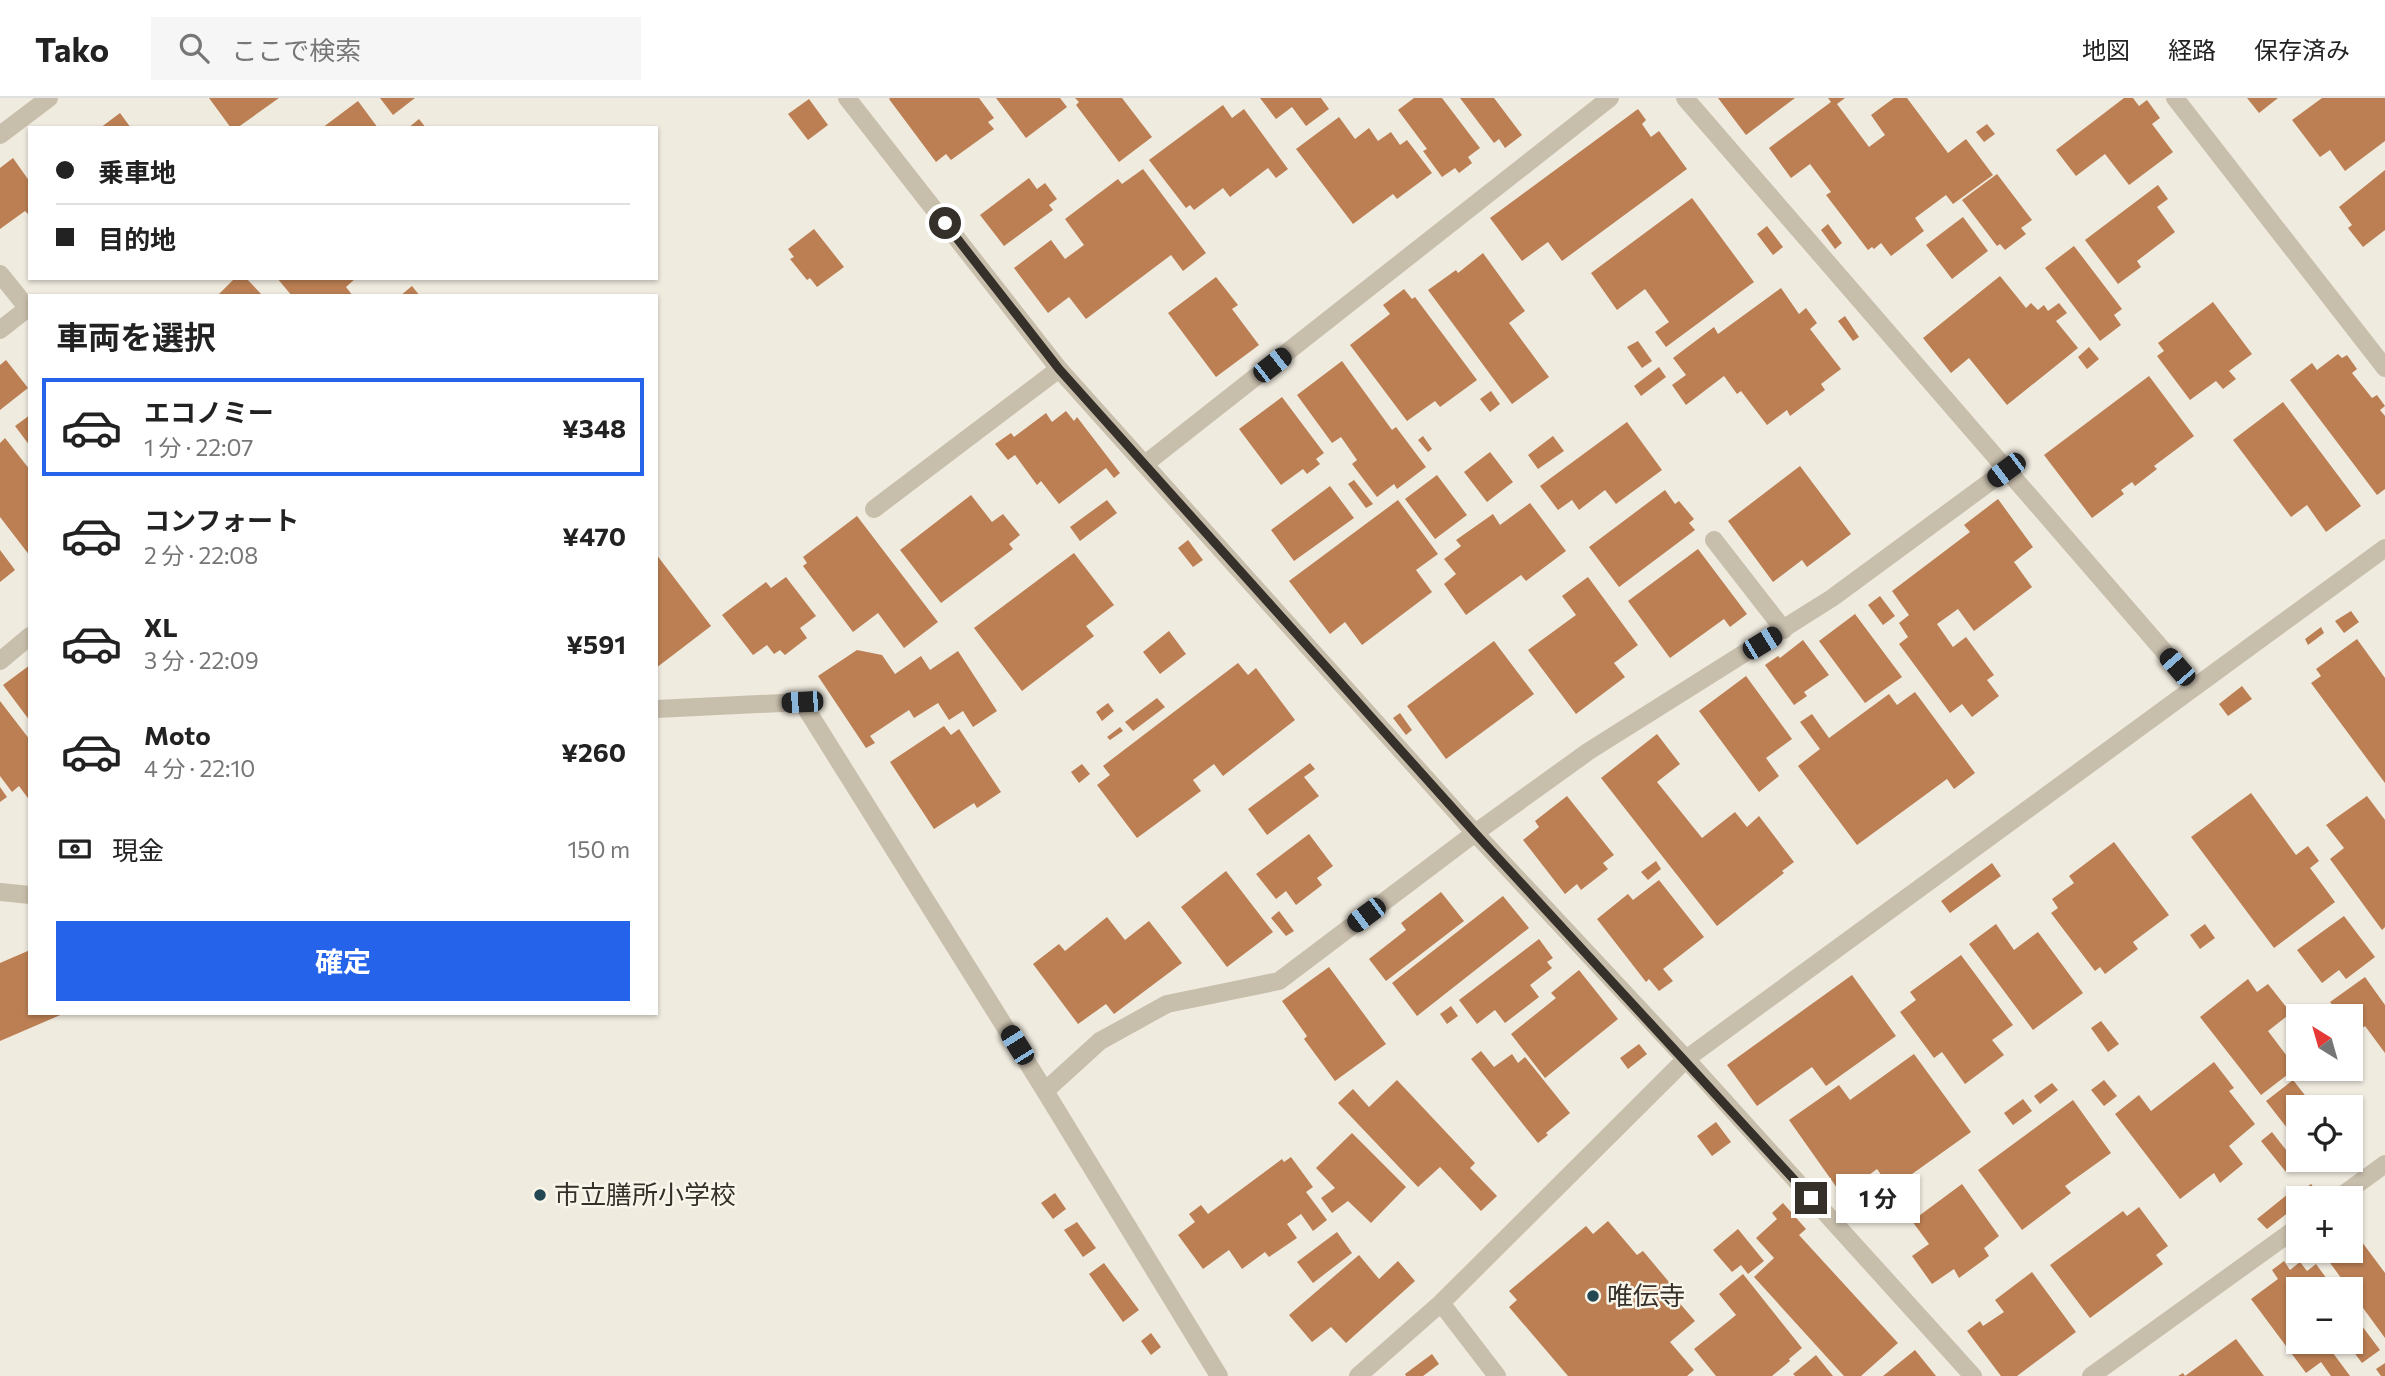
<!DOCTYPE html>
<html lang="ja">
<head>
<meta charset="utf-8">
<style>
  body { margin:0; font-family:Commissioner,"Noto Sans JP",sans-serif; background:#f6f6f6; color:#222; height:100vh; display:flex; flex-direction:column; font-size:26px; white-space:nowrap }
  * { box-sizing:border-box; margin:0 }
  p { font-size:23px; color:#767676 }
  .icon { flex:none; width:38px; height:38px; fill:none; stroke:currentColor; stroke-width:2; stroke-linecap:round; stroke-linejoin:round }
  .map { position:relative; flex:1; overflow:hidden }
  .panel { position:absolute; left:28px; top:196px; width:630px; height:721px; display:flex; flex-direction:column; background:#fff; border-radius:0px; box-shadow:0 2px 5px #0004 }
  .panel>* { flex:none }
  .hud { position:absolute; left:28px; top:28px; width:630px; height:154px; border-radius:0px; box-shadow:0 2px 5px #0004; display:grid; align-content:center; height:154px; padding:0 28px; background:#fff }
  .needle { width:46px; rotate:323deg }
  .controls { position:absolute; left:2286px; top:906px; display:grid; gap:14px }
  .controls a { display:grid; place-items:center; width:77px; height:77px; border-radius:0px; background:#fff; box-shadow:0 2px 5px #0004; font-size:35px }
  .end { position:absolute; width:32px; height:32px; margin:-16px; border:9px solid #36302a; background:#fff; box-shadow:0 0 0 4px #fff }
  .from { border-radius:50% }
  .bubble { position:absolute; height:49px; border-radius:0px; background:#fff; box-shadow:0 2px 5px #0004; font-size:23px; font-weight:700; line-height:49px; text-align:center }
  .car { position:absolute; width:21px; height:42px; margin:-21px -10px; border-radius:9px; box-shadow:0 0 5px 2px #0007; background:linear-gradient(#222 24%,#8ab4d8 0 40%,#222 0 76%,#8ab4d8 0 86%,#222 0) }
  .hud b { display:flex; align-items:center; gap:24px; height:66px; font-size:26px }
  .hud b+b { border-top:2px solid #e0e0e0 }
  .hud i { width:18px; height:18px; background:#222 }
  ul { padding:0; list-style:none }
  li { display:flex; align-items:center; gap:21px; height:98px; margin:0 14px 10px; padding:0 14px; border:4px solid transparent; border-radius:0px }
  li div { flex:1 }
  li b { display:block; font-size:26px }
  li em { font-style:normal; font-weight:700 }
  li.selected { border-color:#2563eb }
  li>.icon { width:63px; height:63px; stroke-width:1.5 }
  h2 { padding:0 28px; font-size:32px; line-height:84px }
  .pay { display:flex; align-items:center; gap:18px; height:77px; padding:0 28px; font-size:26px }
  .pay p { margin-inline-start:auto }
  .primary-button { display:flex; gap:14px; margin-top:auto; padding:14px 28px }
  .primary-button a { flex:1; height:80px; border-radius:0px; background:#2563eb; color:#fff; font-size:28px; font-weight:700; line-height:80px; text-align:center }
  header { display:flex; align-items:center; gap:42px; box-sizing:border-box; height:98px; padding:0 35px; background:#fff; border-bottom:2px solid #e0e0e0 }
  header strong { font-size:33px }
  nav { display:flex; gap:38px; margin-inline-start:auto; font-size:24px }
  .search { width:490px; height:63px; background:#f6f6f6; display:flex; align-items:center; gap:18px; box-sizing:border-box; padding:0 24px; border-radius:0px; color:#767676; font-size:26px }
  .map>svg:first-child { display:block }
  .building { fill:#bb7f53 }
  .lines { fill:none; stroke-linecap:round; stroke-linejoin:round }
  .lane { stroke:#c8beac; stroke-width:18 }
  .street { stroke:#c8beac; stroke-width:18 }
  .route { stroke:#36302a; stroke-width:9 }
  .poi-dot { fill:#234854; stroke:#f8f5eb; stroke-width:2.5 }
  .labels { text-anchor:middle; stroke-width:5; stroke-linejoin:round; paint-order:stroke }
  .poi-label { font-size:26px; fill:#36302a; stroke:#f8f5eb; text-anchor:start }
</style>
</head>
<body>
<header>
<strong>Tako</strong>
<div class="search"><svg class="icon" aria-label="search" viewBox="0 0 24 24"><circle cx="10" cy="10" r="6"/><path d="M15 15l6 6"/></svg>ここで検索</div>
<nav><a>地図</a><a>経路</a><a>保存済み</a></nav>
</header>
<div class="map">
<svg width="2385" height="1278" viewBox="0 0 2385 1278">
  <rect width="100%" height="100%" fill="#f0ebdf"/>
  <path class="building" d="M209 0H279L237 30H231Z
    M380 0H415L393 17Z
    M890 0H979L994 20 988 24 994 31 951 62 946 56 936 64 889 1Z
    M996 0H1060L1067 9 1026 40Z
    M1075 0H1122L1152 39 1119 64 1076 7 1079 4Z
    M1260 0H1321L1329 11 1306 28 1292 9 1276 21Z
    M1414 0H1442L1480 50 1468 59 1472 65 1459 75 1455 70 1442 79 1423 53 1427 51 1398 12Z
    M1460 0H1494L1522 37 1505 50 1499 41 1494 45Z
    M1718 0H1795L1746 37Z
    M1828 0H1845L1837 6 1869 49 1885 37 1871 17 1894 0H1907L1948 55 1966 41 1993 77 1953 106 1946 97 1915 120 1924 133 1891 158 1881 145 1874 151 1872 149 1868 152 1826 97 1831 94 1810 66 1791 80 1769 50 1831 4Z
    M2124 0H2133L2139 8 2147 2 2160 20 2152 26 2173 54 2129 87 2105 56 2076 78 2056 52Z
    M2247 0H2278L2259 15Z
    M2322 0H2385V43L2345 73 2330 52 2320 59 2292 22Z
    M809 1 828 27 808 42 788 16Z
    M358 3 378 30H322Z
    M1223 7 1232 20 1244 11 1288 71 1276 80 1268 70 1230 99 1223 90 1194 112 1190 107 1186 110 1149 62Z
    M1638 11 1646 22 1642 26 1651 39 1659 33 1687 71 1562 163 1548 144 1522 163 1490 120Z
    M120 15 131 30H100Z
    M1339 19 1355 41 1369 30 1378 43 1391 34 1400 47 1407 42 1432 75 1397 101 1393 96 1353 126 1296 51Z
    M419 21 426 30H408Z
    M1987 26 1995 36 1984 44 1976 34Z
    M13 60 30 84V118L25 113 0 131V70Z
    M1143 71 1206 155 1183 173 1171 157 1086 221 1069 199 1048 215 1014 170 1051 142 1065 161 1084 147 1065 121 1118 81 1122 86Z
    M2385 72V132L2363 149 2348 130 2352 127 2339 109Z
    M1997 76 2032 122 2021 130 2026 136 2005 152 2000 146 1997 148 1962 102Z
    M1029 80 1037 91 1045 85 1057 101 1049 107 1053 112 1004 148 980 117Z
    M2158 87 2168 101 2157 109 2175 134 2137 163 2141 169 2118 186 2085 142Z
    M1692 100 1754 184 1666 249 1655 234 1669 224 1645 191 1617 212 1591 175Z
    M1963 119 1988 153 1952 181 1926 147Z
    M1828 126 1842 145 1835 151 1821 132Z
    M1767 128 1783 149 1773 157 1757 136Z
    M814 131 844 169 817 189 810 180 807 182 790 161 794 159 788 151Z
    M2074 148 2122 211 2114 217 2121 227 2100 243 2045 170Z
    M1483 155 1525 213 1509 225 1549 279 1512 306 1428 192 1456 172 1458 175Z
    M2000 178 2026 210 2031 205 2038 212 2044 207 2048 213 2059 205 2067 215 2056 223 2078 250 2007 307 1969 260 1951 275 1923 240Z
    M1216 179 1238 207 1232 211 1259 247 1216 279 1168 215Z
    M235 180H246L263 198H217Z
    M277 180H356L346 189 353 198H292Z
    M412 188 420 198H400Z
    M1781 190 1799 216 1806 210 1817 225 1810 231 1841 271 1821 286 1825 292 1790 318 1787 312 1767 327 1741 293 1737 296 1724 278 1686 307 1672 287 1686 277 1673 260 1714 229 1718 236Z
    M1404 191 1412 201 1415 199 1477 282 1440 309 1435 303 1407 323 1350 247 1390 216 1383 207Z
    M2213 204 2252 256 2229 273 2236 281 2223 291 2216 283 2190 302 2157 258 2164 253 2158 245Z
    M1845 218 1859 239 1853 243 1838 223Z
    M1638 243 1652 263 1642 270 1627 249Z
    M2089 249 2099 261 2087 271 2078 259Z
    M2338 256 2342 260 2347 257 2357 271 2352 275 2372 300 2377 297 2385 308 2380 312 2385 318V391L2377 397 2290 282 2312 265 2317 272Z
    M6 262 28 290 0 312V267Z
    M1342 263 1392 332 1396 329 1426 369 1397 391 1394 386 1377 399 1352 366 1357 362 1341 339 1332 345 1297 297Z
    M1659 269 1666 279 1641 298 1634 288Z
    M2149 278 2194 338 2154 368 2157 371 2135 388 2132 384 2121 392 2124 396 2092 420 2044 357Z
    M1491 293 1500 306 1490 314 1480 301Z
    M1282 299 1324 355 1316 361 1320 366 1307 376 1303 371 1281 387 1239 331Z
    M2283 304 2361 408 2326 434 2307 407 2291 419 2233 342Z
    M1066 313 1074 323 1077 319 1120 375 1114 380 1106 370 1059 406 1041 383 1037 387 1015 357 1008 362 995 346 1011 335 1014 339 1046 315 1052 324Z
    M30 317V348L15 328Z
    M1627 324 1662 372 1616 406 1605 392 1579 412 1572 402 1558 412 1540 388Z
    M1423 338 1432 351 1428 354 1418 342Z
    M1553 338 1564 353 1538 371 1528 357Z
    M5 340 30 372V458L0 419V345Z
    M1490 354 1513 384 1487 404 1464 374Z
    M1800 368 1851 436 1807 469 1802 462 1773 484 1728 423Z
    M1437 377 1467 417 1435 441 1405 401Z
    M1354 382 1373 406 1366 410 1348 386Z
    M1330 388 1354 420 1294 463 1271 432Z
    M1665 392 1675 406 1679 403 1694 421 1689 425 1695 432 1619 489 1589 449Z
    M971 397 992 424 1003 416 1020 437 1009 446 1013 451 941 505 900 452Z
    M1998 401 2033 449 2014 464 2032 489 1974 533 1958 511 1937 526 1953 549 1966 539 1994 577 1987 582 1999 598 1972 619 1962 606 1950 615 1899 546 1908 539 1899 525 1909 517 1892 493 1970 434 1964 427Z
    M1107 402 1117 415 1080 443 1070 429Z
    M1398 402 1438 456 1416 472 1432 494 1362 547 1345 524 1330 536 1289 483Z
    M1530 405 1566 453 1526 483 1521 477 1466 517 1444 486 1456 476 1444 461 1461 448 1456 442 1493 416 1500 427Z
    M857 418 938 524 904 550 878 515 853 534 803 468 807 465 803 459Z
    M1188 442 1203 462 1193 469 1178 450Z
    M1698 451 1747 516 1730 529 1724 521 1670 560 1628 503Z
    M0 452 15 472 0 484Z
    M1074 455 1114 507 1086 528 1094 538 1022 593 974 530Z
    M656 456 711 528 656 570Z
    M786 479 816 518 800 530 807 540 785 557 780 552 774 556 767 547 753 557 722 517 766 484 771 490Z
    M1588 479 1638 547 1614 565 1625 579 1576 616 1528 552 1576 517 1562 498Z
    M1880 498 1895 518 1883 527 1868 507Z
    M2351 513 2359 524 2344 535 2335 523Z
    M1855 516 1902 579 1865 605 1819 543Z
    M2321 529 2324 535 2308 547 2305 541Z
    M1169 533 1186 556 1160 576 1143 554Z
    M2357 541 2385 580V685L2311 585 2321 578 2316 571Z
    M1803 542 1829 577 1804 594 1807 598 1794 607 1765 567 1778 558 1780 560Z
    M1494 543 1534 596 1446 661 1407 608Z
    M857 552 882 557 895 576 921 558 930 572 958 553 997 613 973 629 963 613 949 622 938 605 914 620 909 612 870 638 875 645 866 650 818 578Z
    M1238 565 1248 577 1256 570 1295 622 1223 678 1214 666 1193 682 1201 693 1137 740 1097 687 1110 677 1103 668Z
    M30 567V623L3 587Z
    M1746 578 1792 641 1766 660 1779 678 1759 694 1699 613Z
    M2242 588 2252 601 2228 618 2219 606Z
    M1915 594 1975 675 1954 691 1947 681 1857 747 1798 668 1820 651 1800 624 1812 616 1829 640 1889 596 1897 607Z
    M1157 600 1165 609 1133 633 1125 624Z
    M0 603 30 642V703L19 688 12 694 0 678Z
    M1108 605 1114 613 1102 623 1096 614Z
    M1400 615 1412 632 1406 637 1393 620Z
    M944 628 951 637 959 631 1001 694 977 710 974 705 934 731 890 664Z
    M1120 629 1123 633 1110 642 1107 639Z
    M1657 636 1680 666 1657 684 1702 740 1735 714 1747 729 1759 718 1794 764 1782 773 1784 775 1717 828 1601 680Z
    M1310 665 1315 671 1304 679 1319 698 1267 737 1248 711Z
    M1082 666 1090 676 1079 685 1071 674Z
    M0 689 7 699 0 704Z
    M2251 695 2296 757 2308 748 2319 763 2310 770 2335 804 2274 850 2191 739Z
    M1567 698 1614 757 1603 765 1608 771 1581 792 1577 786 1565 796 1523 742 1539 729 1535 723Z
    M2367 698 2385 722V829L2382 832 2330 761 2344 750 2326 727Z
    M1309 736 1333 768 1317 780 1322 787 1296 807 1286 793 1276 801 1256 776Z
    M2114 744 2169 817 2133 844 2138 851 2105 876 2100 869 2095 873 2051 815 2058 810 2052 801 2074 785 2069 778Z
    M1656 763 1661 771 1648 782 1641 774Z
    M1992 765 2001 778 1950 815 1941 803Z
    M1226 773 1273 834 1227 869 1181 809Z
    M1659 782 1704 839 1663 871 1673 883 1659 893 1649 881 1646 884 1597 821 1628 796 1633 802Z
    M1441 794 1464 823 1386 883 1369 861 1406 832 1401 825Z
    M1503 798 1529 830 1417 918 1392 885Z
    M1279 813 1294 833 1286 838 1271 820Z
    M2344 818 2375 859 2346 881 2339 872 2322 885 2297 852Z
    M1107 819 1125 842 1149 823 1182 865 1114 916 1106 906 1078 926 1033 866 1059 846 1065 853Z
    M1996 826 2014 852 2038 834 2083 895 2033 932 1969 846Z
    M2205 826 2215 840 2200 851 2190 837Z
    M1539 841 1553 860 1547 864 1552 870 1530 887 1539 899 1505 925 1495 912 1477 926 1459 902Z
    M30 852V915H65L0 943V865Z
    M1961 857 2013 927 1992 942 2004 957 1965 986 1942 954 1934 960 1900 914 1916 902 1910 894Z
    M1329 869 1386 946 1335 983 1304 941 1307 938 1282 903Z
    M1579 872 1618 921 1545 980 1511 936 1556 900 1551 895Z
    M1852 877 1896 938 1826 988 1812 969 1757 1008 1727 967Z
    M2365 879 2385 907V955L2365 928 2355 936 2350 930V919H2342L2330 904Z
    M2248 881 2257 894 2268 886 2291 915 2268 933 2296 970 2261 997 2200 919Z
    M1451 908 1458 918 1447 926 1440 916Z
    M2101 923 2119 946 2108 954 2091 930Z
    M1639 946 1647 956 1628 971 1620 960Z
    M1481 953 1494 969 1512 956 1518 965 1525 959 1570 1015 1546 1035 1548 1037 1538 1045 1471 961Z
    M1914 956 1971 1034 1891 1091 1877 1071 1842 1097 1789 1022 1839 987 1850 1002Z
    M2214 964 2234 990 2229 993 2255 1026 2229 1048 2243 1066 2220 1085 2214 1075 2180 1101 2115 1016 2139 997 2151 1013Z
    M1397 982 1475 1065 1470 1070 1497 1098 1481 1113 1440 1069 1418 1089 1338 1005 1353 991 1369 1009Z
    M2104 982 2117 998 2104 1008 2091 992Z
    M2293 982 2315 1010H2298V1044L2266 1003Z
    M2052 985 2058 992 2040 1006 2034 998Z
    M2023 1001 2032 1013 2013 1027 2004 1015Z
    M2073 1002 2111 1055 2065 1088 2071 1095 2022 1132 1978 1072Z
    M1716 1024 1731 1044 1712 1058 1697 1038Z
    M2272 1034 2297 1066 2286 1074 2261 1043Z
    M1352 1035 1406 1089 1371 1125 1348 1103 1332 1115 1321 1100 1335 1090 1316 1070Z
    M1291 1059 1313 1089 1306 1094 1327 1122 1313 1133 1301 1116 1287 1126 1297 1140 1269 1159 1265 1154 1242 1171 1229 1152 1203 1171 1178 1137 1195 1124 1189 1116 1201 1107 1208 1116 1282 1061 1284 1064Z
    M2312 1062H2338L2322 1074Z
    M1962 1086 1999 1138 1984 1150 1989 1158 1959 1180 1954 1171 1932 1186 1912 1158 1929 1146 1912 1123Z
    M2311 1086 2316 1092 2306 1101 2300 1094Z
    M2293 1092 2300 1101H2298V1107L2267 1131 2257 1121Z
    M1055 1095 1066 1111 1053 1121 1041 1105Z
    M1783 1105 1806 1131 1799 1137 1898 1245 1861 1278H1844L1754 1179 1774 1160 1756 1140 1777 1121 1772 1115Z
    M2139 1109 2168 1148 2156 1157 2163 1166 2090 1220 2050 1167 2123 1113 2127 1118Z
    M1608 1123 1637 1157 1643 1153 1674 1190 1670 1194 1695 1223 1670 1244 1694 1272 1687 1278H1568L1509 1209 1517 1202 1509 1193 1586 1128 1593 1136Z
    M1077 1124 1096 1150 1083 1159 1064 1132Z
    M1738 1131 1764 1163 1748 1176 1741 1167 1732 1174 1713 1152Z
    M1337 1134 1352 1155 1313 1185 1297 1164Z
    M2356 1136 2385 1175V1240L2325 1158 2332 1153H2350V1140Z
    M1359 1157 1379 1181 1398 1163 1415 1183 1346 1245 1331 1229 1312 1244 1289 1217Z
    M2284 1163 2290 1172 2300 1164 2307 1173 2316 1166 2335 1192H2298V1244H2350V1212L2380 1252 2362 1265 2347 1245 2333 1255 2350 1278H2331L2321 1264 2306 1275 2251 1201 2278 1181 2272 1172Z
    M1104 1165 1139 1212 1123 1224 1089 1176Z
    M2032 1174 2076 1234 2017 1278H2001L1967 1233 1980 1223 1983 1228 2004 1214 1995 1202Z
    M1743 1176 1802 1250 1789 1261 1790 1263 1772 1278H1716L1694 1251 1736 1217 1719 1196Z
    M1151 1235 1161 1249 1151 1257 1141 1243Z
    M2236 1241 2264 1278H2178L2183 1275 2185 1278Z
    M1915 1252 1936 1278H1883Z
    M1432 1256 1439 1266 1423 1278H1406L1405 1276Z
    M1816 1257 1833 1278H1795L1793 1276Z
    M2385 1265V1278H2381L2376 1271Z"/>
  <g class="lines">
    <path class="lane" d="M1145 366 1610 0
      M874 411 1059 271
      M1714 442 1784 532
      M0 563 30 538
      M0 794 30 797
      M1045 993 1100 943 1167 906 1279 883 1475 735 1589 653 1832 500 2006 372"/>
    <path class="street" d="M847 0 1059 271 1475 735 1686 961 1973 1278
      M1685 0 2194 588
      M2175 0 2385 270
      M0 37 49 0
      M0 176 30 213
      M0 232 28 210
      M656 611 802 604 1045 993 1219 1278
      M2337 1101 2385 1066
      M1441 1205 1497 1278
      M1358 1278 1441 1205 1686 961 2385 450
      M2091 1278 2298 1129"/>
  </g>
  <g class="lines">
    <path class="route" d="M945 125 1059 271 1475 735 1811 1100"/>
  </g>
  <g class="poi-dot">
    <circle cx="540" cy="1097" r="7"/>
    <circle cx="1593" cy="1198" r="7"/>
  </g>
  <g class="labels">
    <g class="poi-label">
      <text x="554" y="1106">市立膳所小学校</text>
      <text x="1607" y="1207">唯伝寺</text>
    </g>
  </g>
</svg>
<div class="controls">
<a><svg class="needle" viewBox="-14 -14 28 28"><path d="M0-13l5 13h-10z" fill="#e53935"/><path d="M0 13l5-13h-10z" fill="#767676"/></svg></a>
<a><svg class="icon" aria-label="locate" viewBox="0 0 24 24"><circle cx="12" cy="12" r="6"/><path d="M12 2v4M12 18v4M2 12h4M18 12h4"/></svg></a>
<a>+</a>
<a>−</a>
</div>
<i class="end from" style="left:945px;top:125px"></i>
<i class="end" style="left:1811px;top:1100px"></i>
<div class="bubble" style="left:1836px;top:1076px;width:84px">1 分</div>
<i class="car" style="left:1272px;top:267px;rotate:52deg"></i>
<i class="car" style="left:2006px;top:372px;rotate:233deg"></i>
<i class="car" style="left:1762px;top:545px;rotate:59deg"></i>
<i class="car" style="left:2177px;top:569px;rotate:319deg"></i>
<i class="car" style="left:802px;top:604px;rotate:267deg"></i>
<i class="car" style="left:1366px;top:817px;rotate:233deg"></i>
<i class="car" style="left:1017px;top:947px;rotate:328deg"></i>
<div class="hud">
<b><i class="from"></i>乗車地</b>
<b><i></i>目的地</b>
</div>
<section class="panel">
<h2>車両を選択</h2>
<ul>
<li class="selected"><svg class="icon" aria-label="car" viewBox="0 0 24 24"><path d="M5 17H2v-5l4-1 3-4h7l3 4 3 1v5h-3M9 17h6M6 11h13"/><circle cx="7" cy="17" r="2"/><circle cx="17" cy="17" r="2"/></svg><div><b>エコノミー</b><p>1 分 · 22:07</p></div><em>¥348</em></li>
<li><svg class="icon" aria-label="car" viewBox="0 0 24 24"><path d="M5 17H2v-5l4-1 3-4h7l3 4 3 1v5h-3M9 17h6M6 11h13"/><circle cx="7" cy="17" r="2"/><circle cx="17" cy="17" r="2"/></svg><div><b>コンフォート</b><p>2 分 · 22:08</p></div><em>¥470</em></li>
<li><svg class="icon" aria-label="car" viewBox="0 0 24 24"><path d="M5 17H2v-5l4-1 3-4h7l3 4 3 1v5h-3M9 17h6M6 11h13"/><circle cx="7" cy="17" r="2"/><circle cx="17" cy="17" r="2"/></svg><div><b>XL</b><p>3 分 · 22:09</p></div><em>¥591</em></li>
<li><svg class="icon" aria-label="car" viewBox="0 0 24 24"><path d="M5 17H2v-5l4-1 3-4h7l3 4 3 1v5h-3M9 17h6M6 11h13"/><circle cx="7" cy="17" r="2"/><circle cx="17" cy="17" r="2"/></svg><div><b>Moto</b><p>4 分 · 22:10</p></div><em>¥260</em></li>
</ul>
<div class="pay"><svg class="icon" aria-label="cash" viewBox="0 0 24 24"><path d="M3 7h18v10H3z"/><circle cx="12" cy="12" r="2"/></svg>現金<p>150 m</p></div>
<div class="primary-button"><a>確定</a></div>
</section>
</div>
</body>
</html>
